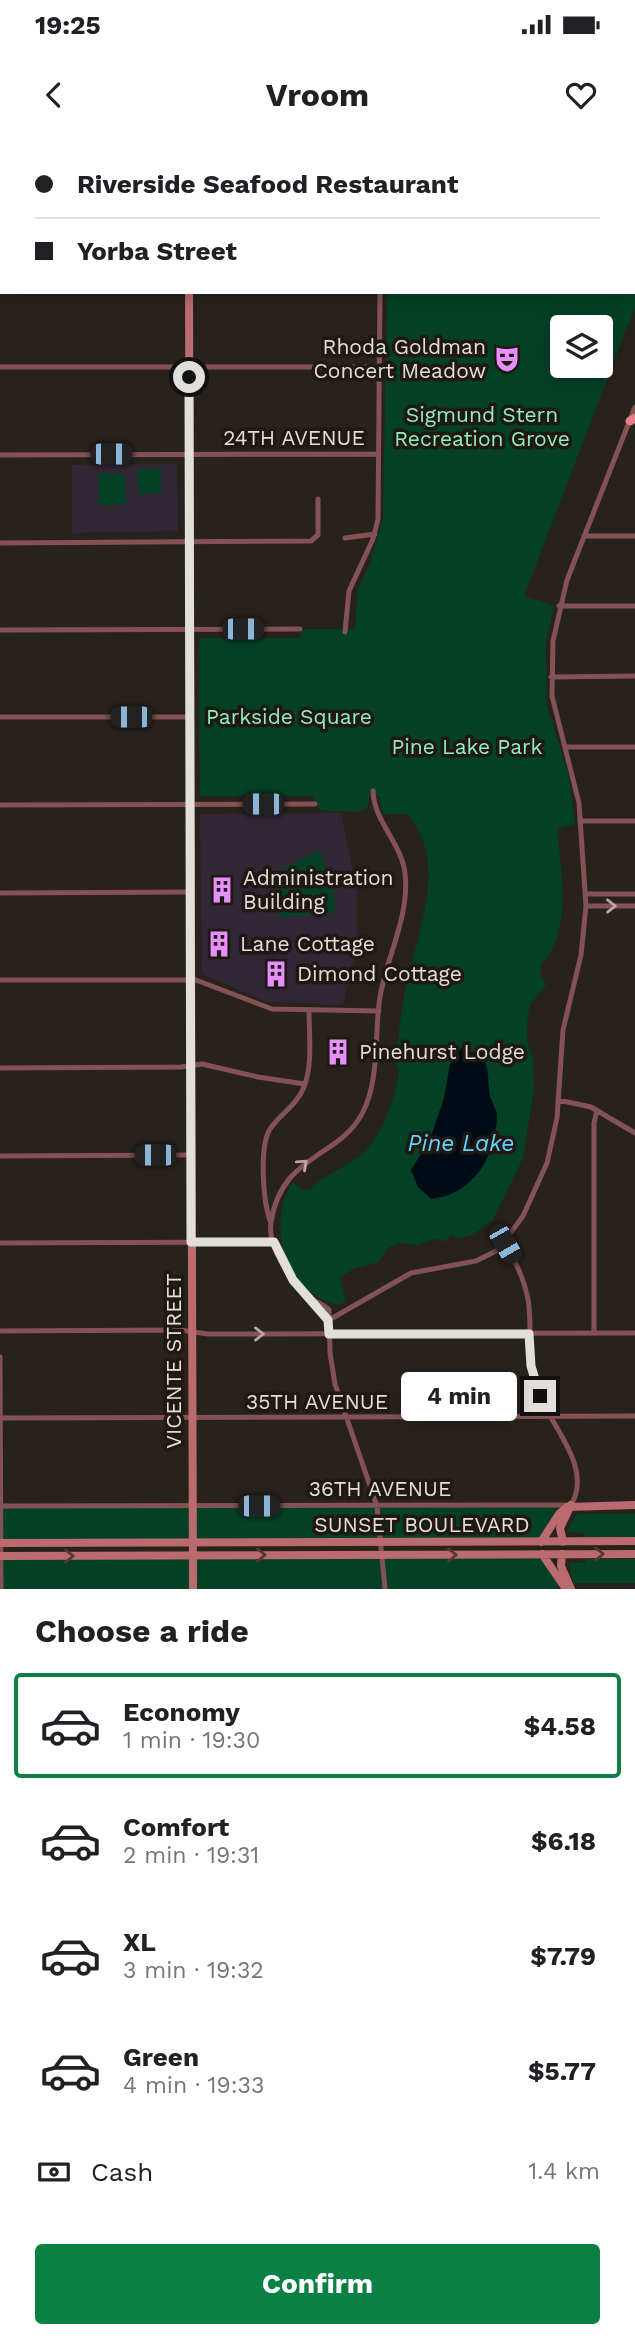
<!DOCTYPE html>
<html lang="en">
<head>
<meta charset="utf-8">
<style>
  body { margin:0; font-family:"Work Sans",sans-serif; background:#f2f2f2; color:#202124; height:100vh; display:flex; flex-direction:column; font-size:26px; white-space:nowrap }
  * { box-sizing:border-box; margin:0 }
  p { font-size:23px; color:#757577 }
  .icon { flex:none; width:38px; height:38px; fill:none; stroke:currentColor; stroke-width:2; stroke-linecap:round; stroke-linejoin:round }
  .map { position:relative; height:1449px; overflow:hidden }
  .details { display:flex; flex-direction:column; background:#fff; flex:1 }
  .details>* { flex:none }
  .guide { position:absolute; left:0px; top:0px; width:635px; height:154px; box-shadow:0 4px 18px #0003; display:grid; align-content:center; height:154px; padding:0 35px; background:#fff }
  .controls { position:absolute; left:550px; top:175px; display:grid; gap:14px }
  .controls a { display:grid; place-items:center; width:63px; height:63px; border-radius:7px; background:#fff; box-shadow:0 4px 18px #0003; font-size:35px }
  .end { position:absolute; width:32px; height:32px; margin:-16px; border:9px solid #e2deda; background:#111; box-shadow:0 0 0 4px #111 }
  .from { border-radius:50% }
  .bubble { position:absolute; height:49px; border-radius:7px; background:#fff; box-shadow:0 4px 18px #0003; font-size:23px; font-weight:700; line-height:49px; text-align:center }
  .car { position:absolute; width:21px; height:42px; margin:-21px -10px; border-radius:9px; box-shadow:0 0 5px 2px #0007; background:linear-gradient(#222 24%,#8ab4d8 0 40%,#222 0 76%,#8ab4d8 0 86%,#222 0) }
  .guide b { display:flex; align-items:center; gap:24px; height:66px; font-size:26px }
  .guide b+b { border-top:2px solid #e0e0e0 }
  .guide i { width:18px; height:18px; background:#202124 }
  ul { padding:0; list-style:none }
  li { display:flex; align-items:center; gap:21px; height:105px; margin:0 14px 10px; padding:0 21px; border:4px solid transparent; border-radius:7px }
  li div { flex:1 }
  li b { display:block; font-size:26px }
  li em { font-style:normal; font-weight:700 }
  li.active { border-color:#0b8043 }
  li>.icon { width:63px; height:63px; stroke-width:1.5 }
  h2 { padding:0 35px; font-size:32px; line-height:84px }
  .pay { display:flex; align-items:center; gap:18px; height:77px; padding:0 35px; font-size:26px }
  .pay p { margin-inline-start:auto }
  .button { display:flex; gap:14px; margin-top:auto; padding:14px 35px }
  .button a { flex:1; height:80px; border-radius:7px; background:#0b8043; color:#fff; font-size:28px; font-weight:700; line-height:80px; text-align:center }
  .status { display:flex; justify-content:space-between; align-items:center; height:49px; padding:0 35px; background:#fff; direction:ltr }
  .status svg { height:19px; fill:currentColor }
  header { display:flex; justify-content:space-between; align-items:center; height:91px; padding:0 35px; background:#fff; font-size:32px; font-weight:700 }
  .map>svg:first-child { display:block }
  .education { fill:#312634 }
  .green { fill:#044026; fill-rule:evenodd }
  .water { fill:#000c15 }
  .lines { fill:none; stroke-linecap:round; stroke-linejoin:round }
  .street { stroke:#845254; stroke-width:5 }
  .secondary { stroke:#bb6b70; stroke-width:8 }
  .primary { stroke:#e57f85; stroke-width:9 }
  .oneway { stroke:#bca6a4 }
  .oneway2 { stroke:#563534 }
  .route { stroke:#e2deda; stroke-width:9 }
  .labels { text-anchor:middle; stroke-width:7; stroke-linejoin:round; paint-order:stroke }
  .poi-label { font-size:21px; fill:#e2deda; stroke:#1f1813; text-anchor:start }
  .park-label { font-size:21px; fill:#8fefb8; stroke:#1f1813 }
  .street-label { font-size:21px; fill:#e2deda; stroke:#1f1813 }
  .water-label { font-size:23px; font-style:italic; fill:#62d4ff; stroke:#1f1813 }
</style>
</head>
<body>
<div class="status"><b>19:25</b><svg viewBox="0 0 49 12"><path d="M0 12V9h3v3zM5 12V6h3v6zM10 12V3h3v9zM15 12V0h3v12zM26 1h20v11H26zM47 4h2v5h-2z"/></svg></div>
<header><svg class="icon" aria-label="back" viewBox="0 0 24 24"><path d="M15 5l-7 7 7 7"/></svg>Vroom<svg class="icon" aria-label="heart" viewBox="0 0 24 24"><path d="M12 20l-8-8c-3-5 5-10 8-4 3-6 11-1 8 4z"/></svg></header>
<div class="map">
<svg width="635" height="1449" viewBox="0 0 635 1449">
  <rect width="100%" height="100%" fill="#28221c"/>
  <path class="education" d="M177 324 178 391 72 393V325Z
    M341 673 357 751V806L343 865 267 862 202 834 200 674Z"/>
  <path class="green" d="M387 0H635V167L524 456 554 466 546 503 547 566 569 636 575 684 557 689C561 731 573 791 541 825V836L546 845 531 863 527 881V900L533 919 534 950 523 1018 493 1080 472 1095 459 1098 452 1095 443 1102 438 1098 416 1105 401 1103 389 1107 378 1122 353 1129 340 1138 346 1161 338 1165C285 1154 265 1083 293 1042L303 1050H309C325 1034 345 1028 363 1013 383 995 397 954 399 930L396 929C398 898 401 863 410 830 422 778 446 722 408 674H383L379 656H369L368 666 360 672 320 670 313 656H200L199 498H300L301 489H355L358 449 369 426 383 379 387 152H634V2ZM562 187H600V226H562Z
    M137 329H161V353L139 355Z
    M99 332 125 335 126 364 99 365Z
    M319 711 333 742 335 773 281 777 278 772 282 764 281 729Z
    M557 1365 541 1402 0 1403V1366Z
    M580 1374H635V1397H584V1393L567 1392 574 1377Z
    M541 1414 560 1443 555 1449H0V1416Z
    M586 1419H635V1443H573L569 1423H585Z"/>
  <path class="water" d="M465 903H470L471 912 484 918C489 930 488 943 490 956 492 963 497 969 497 977 496 1016 473 1055 431 1059L418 1047 411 1030 430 999 444 958 450 924Z"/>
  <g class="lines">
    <path class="street" d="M379 0V2
      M0 52H2
      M0 140H2
      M0 227H380
      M0 315 379 314
      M584 396H635
      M345 398 375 394
      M0 403 311 401 318 395V359
      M559 466H635
      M0 490 300 489
      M345 492 349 451 373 399 378 379 380 152
      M551 537 635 536
      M0 577H190
      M566 607H635
      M373 651C374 682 401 702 405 733 410 775 387 816 380 857 374 894 380 938 363 972 339 1019 282 1013 271 1082 267 1106 290 1140 307 1156 314 1162 323 1163 329 1170L330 1213 335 1244 377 1366 385 1449
      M0 665 315 664
      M581 681H635
      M0 753 190 752
      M586 754H635
      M586 766H635
      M0 840H196L272 869 379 871
      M0 928 181 927 202 924 258 937 305 944
      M558 960 591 967 635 993
      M0 1016 191 1015
      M270 1081C263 1060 259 1007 270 989 280 974 297 965 304 947 313 924 309 895 309 871
      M0 1103 274 1102
      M315 1162 329 1180
      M329 1180 411 1133 476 1121 498 1110 523 1076 547 1023 557 978 563 890 581 815 586 766 579 663 552 556 553 501 567 440 635 267
      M0 1191 180 1190 208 1194 635 1193
      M594 1193V983L597 970
      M0 1217 1 1449
      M0 1278 635 1276
      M0 1366 571 1365C594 1327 549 1284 537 1250 526 1220 533 1189 528 1159 524 1138 515 1121 505 1104"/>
    <path class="secondary" d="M188 0V2
      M189 152 193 1449
      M541 1402 559 1374 567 1367 635 1365
      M563 1402 560 1388 571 1365
      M0 1403 635 1401
      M542 1414 566 1449
      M562 1414 561 1426 571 1449
      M0 1416 635 1414"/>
    <path class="primary" d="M630 281 635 278"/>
  </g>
  <defs><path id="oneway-chevron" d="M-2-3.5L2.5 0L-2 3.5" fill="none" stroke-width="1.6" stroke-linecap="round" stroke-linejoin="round" transform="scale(1.75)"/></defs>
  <g class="oneway">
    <use href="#oneway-chevron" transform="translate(611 766)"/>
    <use href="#oneway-chevron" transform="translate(303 1024) rotate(-42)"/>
    <use href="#oneway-chevron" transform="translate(259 1194)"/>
  </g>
  <g class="oneway2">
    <use href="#oneway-chevron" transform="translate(599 1414)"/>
    <use href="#oneway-chevron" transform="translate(261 1415)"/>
    <use href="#oneway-chevron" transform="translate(452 1415)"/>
    <use href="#oneway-chevron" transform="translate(69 1416)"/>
  </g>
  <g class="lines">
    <path class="route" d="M189 237 191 1102H274L293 1140 328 1180 329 1194H529L531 1226 540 1256"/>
  </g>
  <defs>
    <g id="theatre-bare" transform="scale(2.1)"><path d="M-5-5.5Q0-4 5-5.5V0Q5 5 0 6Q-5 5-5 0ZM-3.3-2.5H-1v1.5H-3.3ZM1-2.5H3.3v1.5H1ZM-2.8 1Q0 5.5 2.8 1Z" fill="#e98efe" stroke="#1f1813" stroke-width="2.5" paint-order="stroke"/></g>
    <g id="building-bare" transform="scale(2.1)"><path d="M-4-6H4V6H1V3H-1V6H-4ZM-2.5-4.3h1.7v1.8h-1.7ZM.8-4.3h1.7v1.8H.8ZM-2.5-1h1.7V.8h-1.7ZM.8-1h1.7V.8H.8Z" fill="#e98efe" stroke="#1f1813" stroke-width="2.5" paint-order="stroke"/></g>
  </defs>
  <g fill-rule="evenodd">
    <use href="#theatre-bare" x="507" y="219"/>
    <use href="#building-bare" x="222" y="750"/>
    <use href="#building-bare" x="219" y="804"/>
    <use href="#building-bare" x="276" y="834"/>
    <use href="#building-bare" x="338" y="912"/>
  </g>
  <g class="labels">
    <g class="poi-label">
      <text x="486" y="214" text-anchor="end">Rhoda Goldman<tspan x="486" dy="24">Concert Meadow</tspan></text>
      <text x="243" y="745">Administration<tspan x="243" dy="24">Building</tspan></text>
      <text x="240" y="811">Lane Cottage</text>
      <text x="297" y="841">Dimond Cottage</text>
      <text x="359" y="919">Pinehurst Lodge</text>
    </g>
    <g class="park-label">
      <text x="482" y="282">Sigmund Stern<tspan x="482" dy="24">Recreation Grove</tspan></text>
      <text x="289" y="584">Parkside Square</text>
      <text x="467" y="614">Pine Lake Park</text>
    </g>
    <g class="street-label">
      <text x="294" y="305">24TH AVENUE</text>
      <text transform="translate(174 1221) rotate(-90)" y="7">VICENTE STREET</text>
      <text x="317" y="1269">35TH AVENUE</text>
      <text x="380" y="1356">36TH AVENUE</text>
      <text x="422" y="1392">SUNSET BOULEVARD</text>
    </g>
    <g class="water-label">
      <text x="461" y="1011">Pine Lake</text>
    </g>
  </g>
</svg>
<div class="controls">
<a><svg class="icon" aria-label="layers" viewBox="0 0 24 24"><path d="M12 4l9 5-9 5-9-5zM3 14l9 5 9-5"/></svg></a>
</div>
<i class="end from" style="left:189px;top:237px"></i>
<i class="end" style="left:540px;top:1256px"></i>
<div class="bubble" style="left:401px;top:1232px;width:116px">4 min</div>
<i class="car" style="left:111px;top:314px;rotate:90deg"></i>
<i class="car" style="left:243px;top:489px;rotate:90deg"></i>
<i class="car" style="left:131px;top:577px;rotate:270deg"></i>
<i class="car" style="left:263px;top:664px;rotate:270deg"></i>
<i class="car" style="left:155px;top:1015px;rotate:270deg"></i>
<i class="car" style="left:505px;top:1104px;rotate:150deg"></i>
<i class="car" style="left:259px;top:1366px;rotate:90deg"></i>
<div class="guide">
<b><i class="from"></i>Riverside Seafood Restaurant</b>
<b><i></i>Yorba Street</b>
</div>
</div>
<section class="details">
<h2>Choose a ride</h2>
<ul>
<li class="active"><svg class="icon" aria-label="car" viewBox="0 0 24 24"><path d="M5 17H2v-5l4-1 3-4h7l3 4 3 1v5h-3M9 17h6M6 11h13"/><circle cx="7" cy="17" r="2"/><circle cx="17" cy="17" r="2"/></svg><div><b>Economy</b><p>1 min · 19:30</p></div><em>$4.58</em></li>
<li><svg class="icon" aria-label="car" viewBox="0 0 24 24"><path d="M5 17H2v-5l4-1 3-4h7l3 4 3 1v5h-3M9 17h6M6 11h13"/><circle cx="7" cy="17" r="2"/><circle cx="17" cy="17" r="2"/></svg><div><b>Comfort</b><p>2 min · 19:31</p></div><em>$6.18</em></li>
<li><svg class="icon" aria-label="car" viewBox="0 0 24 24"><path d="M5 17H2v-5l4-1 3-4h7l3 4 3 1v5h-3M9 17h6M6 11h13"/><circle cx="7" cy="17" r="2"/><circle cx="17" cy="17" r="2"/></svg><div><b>XL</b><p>3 min · 19:32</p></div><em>$7.79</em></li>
<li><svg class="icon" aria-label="car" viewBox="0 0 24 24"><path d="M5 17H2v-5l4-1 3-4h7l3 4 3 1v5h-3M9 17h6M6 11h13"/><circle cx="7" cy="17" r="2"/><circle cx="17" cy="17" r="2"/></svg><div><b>Green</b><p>4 min · 19:33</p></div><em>$5.77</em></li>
</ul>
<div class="pay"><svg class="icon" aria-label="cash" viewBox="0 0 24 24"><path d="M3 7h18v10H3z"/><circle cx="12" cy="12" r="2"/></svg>Cash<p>1.4 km</p></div>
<div class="button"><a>Confirm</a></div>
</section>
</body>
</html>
